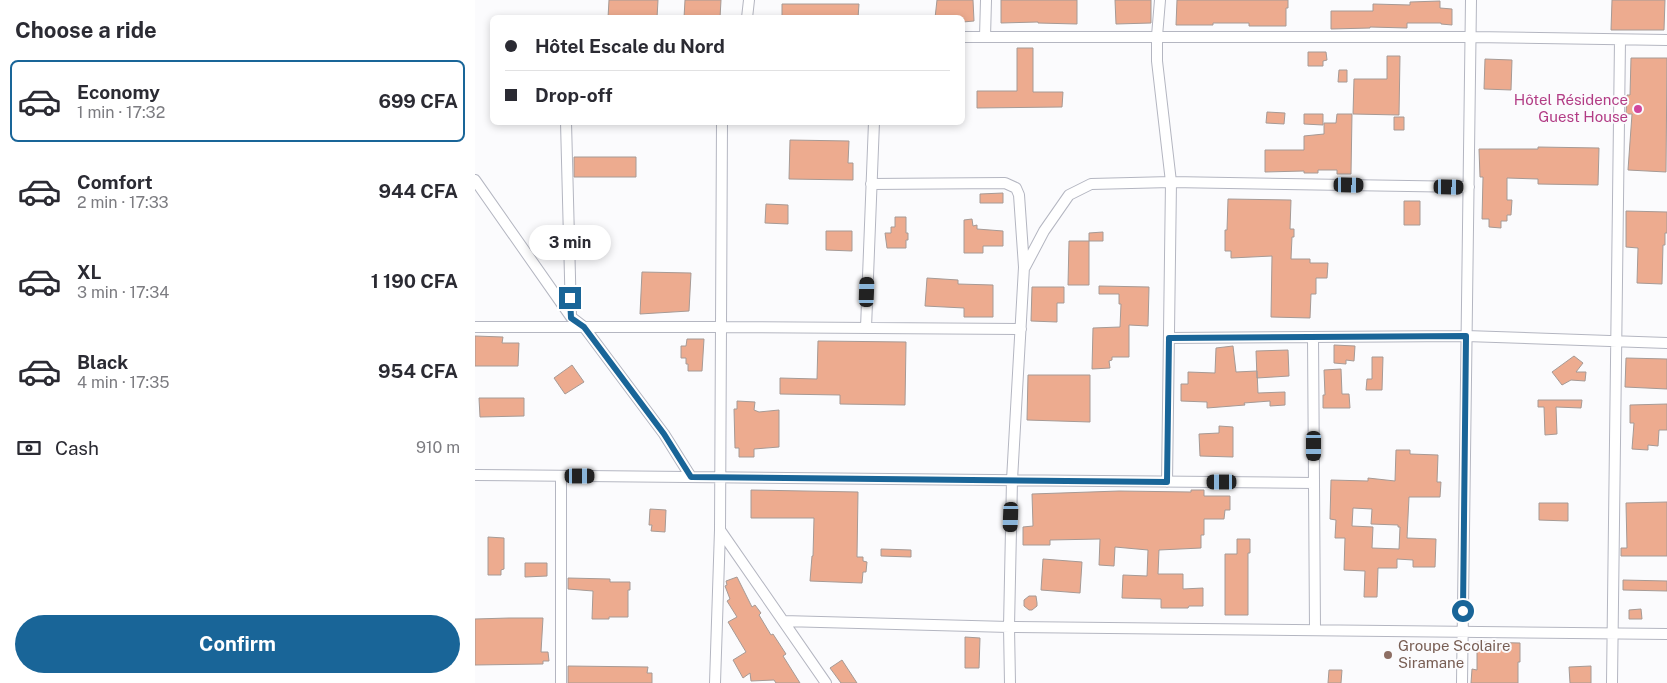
<!DOCTYPE html>
<html lang="en">
<head>
<meta charset="utf-8">
<style>
  body { margin:0; font-family:"Public Sans",sans-serif; background:#f2f2f3; color:#2b2b33; height:100vh; display:flex; flex-direction:column; font-size:19px; white-space:nowrap }
  * { box-sizing:border-box; margin:0 }
  p { font-size:16px; color:#7c7c81 }
  .icon { flex:none; width:28px; height:28px; fill:none; stroke:currentColor; stroke-width:2; stroke-linecap:round; stroke-linejoin:round }
  .map { position:relative; flex:1; overflow:hidden }
  .sheet { display:flex; flex-direction:column; background:#fff; width:475px }
  .sheet>* { flex:none }
  .banner { position:absolute; left:15px; top:15px; width:475px; height:110px; border-radius:8px; box-shadow:0 2px 8px #0003; display:grid; align-content:center; height:110px; padding:0 15px; background:#fff }
  .end { position:absolute; width:22px; height:22px; margin:-11px; border:6px solid #196598; background:#fff; box-shadow:0 0 0 2px #fff }
  .from { border-radius:50% }
  .bubble { position:absolute; height:35px; border-radius:18px; background:#fff; box-shadow:0 2px 8px #0003; font-size:16px; font-weight:700; line-height:35px; text-align:center }
  .car { position:absolute; width:15px; height:30px; margin:-15px -8px; border-radius:6px; box-shadow:0 0 4px 1px #0007; background:linear-gradient(#222 24%,#8ab4d8 0 40%,#222 0 76%,#8ab4d8 0 86%,#222 0) }
  .banner b { display:flex; align-items:center; gap:18px; height:48px; font-size:19px }
  .banner b+b { border-top:1px solid #e1e1e2 }
  .banner i { width:12px; height:12px; background:#2b2b33 }
  ul { padding:0; list-style:none }
  li { display:flex; align-items:center; gap:15px; height:82px; margin:0 10px 8px; padding:0 5px; border:2px solid transparent; border-radius:8px }
  li div { flex:1 }
  li b { display:block; font-size:19px }
  li em { font-style:normal; font-weight:700 }
  li.on { border-color:#196598 }
  li>.icon { width:45px; height:45px; stroke-width:1.5 }
  h2 { padding:0 15px; font-size:22px; line-height:60px }
  .pay { display:flex; align-items:center; gap:12px; height:55px; padding:0 15px; font-size:19px }
  .pay p { margin-inline-start:auto }
  .action { display:flex; gap:10px; margin-top:auto; padding:10px 15px }
  .action a { flex:1; height:58px; border-radius:30px; background:#196598; color:#fff; font-size:20px; font-weight:700; line-height:58px; text-align:center }
  main { display:flex; flex:1; min-height:0 }
  .map>svg:first-child { display:block }
  .building { fill:#edab8f; stroke:#a69a95; fill-rule:evenodd }
  .lines { fill:none; stroke-linecap:round; stroke-linejoin:round }
  .minor-casing { stroke:#b4b6c1; stroke-width:12 }
  .minor { stroke:#fff; stroke-width:10 }
  .route { stroke:#196598; stroke-width:6 }
  .hotel-dot { fill:#d1479c; stroke:#fbfbfd; stroke-width:2 }
  .education-dot { fill:#8d6e63; stroke:#fbfbfd; stroke-width:2 }
  .labels { text-anchor:middle; stroke-width:4; stroke-linejoin:round; paint-order:stroke }
  .hotel-label { font-size:15px; fill:#b23c85; stroke:#fbfbfd; text-anchor:end }
  .education-label { font-size:15px; fill:#785e54; stroke:#fbfbfd; text-anchor:start }
</style>
</head>
<body>
<main>
<section class="sheet">
<h2>Choose a ride</h2>
<ul>
<li class="on"><svg class="icon" aria-label="car" viewBox="0 0 24 24"><path d="M5 17H2v-5l4-1 3-4h7l3 4 3 1v5h-3M9 17h6M6 11h13"/><circle cx="7" cy="17" r="2"/><circle cx="17" cy="17" r="2"/></svg><div><b>Economy</b><p>1 min · 17:32</p></div><em>699 CFA</em></li>
<li><svg class="icon" aria-label="car" viewBox="0 0 24 24"><path d="M5 17H2v-5l4-1 3-4h7l3 4 3 1v5h-3M9 17h6M6 11h13"/><circle cx="7" cy="17" r="2"/><circle cx="17" cy="17" r="2"/></svg><div><b>Comfort</b><p>2 min · 17:33</p></div><em>944 CFA</em></li>
<li><svg class="icon" aria-label="car" viewBox="0 0 24 24"><path d="M5 17H2v-5l4-1 3-4h7l3 4 3 1v5h-3M9 17h6M6 11h13"/><circle cx="7" cy="17" r="2"/><circle cx="17" cy="17" r="2"/></svg><div><b>XL</b><p>3 min · 17:34</p></div><em>1 190 CFA</em></li>
<li><svg class="icon" aria-label="car" viewBox="0 0 24 24"><path d="M5 17H2v-5l4-1 3-4h7l3 4 3 1v5h-3M9 17h6M6 11h13"/><circle cx="7" cy="17" r="2"/><circle cx="17" cy="17" r="2"/></svg><div><b>Black</b><p>4 min · 17:35</p></div><em>954 CFA</em></li>
</ul>
<div class="pay"><svg class="icon" aria-label="cash" viewBox="0 0 24 24"><path d="M3 7h18v10H3z"/><circle cx="12" cy="12" r="2"/></svg>Cash<p>910 m</p></div>
<div class="action"><a>Confirm</a></div>
</section>
<div class="map">
<svg width="1192" height="683" viewBox="0 0 1192 683">
  <rect width="100%" height="100%" fill="#fbfbfd"/>
  <path class="building" d="M134 0H183L182 18H133Z
    M210 0H246L245 18H209Z
    M462 0H498L499 21 488 22V18H460Z
    M526 0H602V24L563 23V22L526 23Z
    M640 0H676V23L641 24Z
    M702 0H813V8H811V26H774V23H738V25H701Z
    M1137 0H1190L1189 30H1136Z
    M965 1V8L977 9V25L966 24V23H932V28L895 27V28L856 29V11H898V4L935 5V2Z
    M307 4H384L383 18H307Z
    M542 48H558V92H588L587 107 502 108V91H542Z
    M833 52H851L852 60 848 61V66H833Z
    M912 56H925L924 115 878 114 879 79H912Z
    M1156 58H1192L1191 172 1153 170 1157 114H1151L1152 95H1155Z
    M1010 59 1037 60 1036 90 1009 89Z
    M864 70H872V82H863Z
    M792 112 810 113 809 124 791 123Z
    M829 114H848V125L829 124Z
    M862 114H877L876 174H862V170H843V173H829V171L790 172V150H829V136L849 134V123H861Z
    M919 117H929V130H919Z
    M315 140 374 141 373 163H378V180L314 179Z
    M1063 147 1124 148 1123 185 1063 184V179L1032 178V200H1037L1036 215H1032V221H1026V228L1014 227V219H1007L1008 177H1005L1004 149H1063Z
    M99 157H161V177H99Z
    M528 193V203H505V194Z
    M753 199 816 200 815 229H819V237H817L816 259H835V263H853L852 278H841V294H836L835 318 796 317 797 256 756 258V251H750V230H752Z
    M929 201H945V225H929Z
    M291 204 313 205V224L290 223Z
    M1151 211 1192 212V233H1190V245H1188L1187 284 1162 283 1163 248 1151 247Z
    M420 217H431V233H433V240H431V248H412L410 233H416V227H420Z
    M497 219 498 226 502 225V229L528 231V246H508V253H489V220Z
    M351 231H377V251L351 250Z
    M628 232V241H614V233Z
    M594 241H614V285H593Z
    M167 272 216 273 214 311 165 314Z
    M452 278 483 280V284L518 285V317H489V308L450 306Z
    M624 286 674 287 673 326 654 325V357H637V360L634 361 635 368 617 369 618 328 645 327 646 304H644V294H624Z
    M557 287H589V303H582V322L556 321Z
    M0 336 28 337 27 343H44L43 366H0Z
    M212 339H229L227 371H213V364H211V358H206V346H211Z
    M343 341 431 342 430 405 365 404V395L305 394V378L342 379Z
    M859 345 880 346 879 361 871 360V364L859 363Z
    M758 346 761 372 782 371 783 393 810 392V405L795 406V401L769 403 770 405 732 408V402L706 401V384H713V372L740 373 741 348Z
    M813 350 814 376 782 378 781 351Z
    M1099 356 1108 363 1101 372H1111L1110 381 1096 380 1087 385 1077 372Z
    M897 357H908L907 390H891L892 379H897Z
    M1151 358 1192 359V389L1150 387Z
    M97 365 109 382 90 394 79 378Z
    M866 369 867 394H874L875 408H848V395H850L849 370Z
    M553 375H615V422L552 420Z
    M4 398H49V416L5 417Z
    M1063 400H1107L1106 408 1081 407 1082 434 1070 435 1069 407H1063Z
    M262 401 280 402 279 410 284 412 304 410V447L279 449V457H264V448H260L259 409H262Z
    M1192 404V430H1184L1183 446 1173 445V450L1157 449 1159 423H1155V405Z
    M744 426 758 427V457L725 456 724 434 744 433Z
    M921 450H935V454L963 455 962 482H966L965 497H934L932 538 961 539 960 567H938V560L922 559V568H903L902 597H889L890 571 869 570 870 538H860L861 520 855 519 856 480 893 481V478L920 481ZM878 508 897 509 896 524 923 525V527H925L924 549 897 548 898 527 877 526Z
    M276 490 383 492 382 557H388V561L392 562 391 572H388L387 583 335 581 337 556H338L339 518H276Z
    M716 490H729V496H755V510H750L749 519H729V535H726V548L684 550 683 574H708V589L728 588V606H714L713 608H686V599L647 598 648 575 672 576 673 550 640 547 639 566 624 565 625 539 575 540V545H548V527L558 526 557 494 644 491 716 492Z
    M1192 502V556H1146V548H1152L1151 503Z
    M1064 503H1093V521L1064 520Z
    M175 509 191 510 190 532 176 531 177 525H174Z
    M13 537 29 538V569L26 570V575H13Z
    M762 539H775V553H773V615H750V554H762Z
    M406 549 436 550V557L406 556Z
    M568 559 607 562 605 593 566 590Z
    M50 563H72V576L50 577Z
    M262 577 277 607 280 605 286 613 284 615 296 635 298 634 311 654 308 656 325 683H301L299 680 276 681 275 673 268 678 258 660 271 652 253 622 262 617 252 601 255 599 250 586 252 585 251 581Z
    M93 578 135 579V582H155V590H153V617H134V619H117L118 591 93 589Z
    M1148 580 1192 581V591L1148 590Z
    M554 596H561L562 603V606L557 610H554L549 606V600Z
    M1166 609 1167 619H1154V610Z
    M34 618H68L66 652H73L74 661H68V664L0 665V619Z
    M490 637 505 638 504 668H490Z
    M1002 642 1045 643V662H1043V683H996L997 669 1002 670Z
    M367 660 382 683H366L355 668Z
    M93 666 173 667 172 673H177V683H93Z
    M1116 666V683H1095L1094 667Z
    M854 670H867L866 683H853Z"/>
  <g class="lines">
    <g class="minor-casing">
      <path id="minor" d="M685 0 682 36V61L696 182 692 482
        M272 18 274 0
        M488 37H996L1192 40
        M510 37 511 0
        M91 122 96 316
        M0 180 96 317 109 327 189 434 216 477
        M396 184 530 183 541 188 544 195 549 267 537 480 534 627 535 683
        M550 267 569 231 594 195 616 184 696 182 994 187
        M0 327H245L546 329
        M391 328 399 122
        M838 337 840 629
        M694 338 991 336 1192 343
        M0 475 839 483
        M245 530 351 683
        M308 621 534 627 1192 634
        M86 683V476
        M240 683 245 530 247 122
        M987 683 996 0
        M1137 683 1145 40"/>
    </g>
    <use href="#minor" class="minor"/>
  </g>
  <g class="lines">
    <path class="route" d="M95 298 96 318 109 327 189 434 216 477 692 482 694 338 991 336 988 611"/>
  </g>
  <circle class="hotel-dot" cx="1163" cy="109" r="5"/>
  <circle class="education-dot" cx="913" cy="655" r="5"/>
  <g class="labels">
    <g class="hotel-label">
      <text x="1153" y="105">Hôtel Résidence<tspan x="1153" dy="17">Guest House</tspan></text>
    </g>
    <g class="education-label">
      <text x="923" y="651">Groupe Scolaire<tspan x="923" dy="17">Siramane</tspan></text>
    </g>
  </g>
</svg>
<i class="end from" style="left:988px;top:611px"></i>
<i class="end" style="left:95px;top:298px"></i>
<div class="bubble" style="left:54px;top:225px;width:82px">3 min</div>
<i class="car" style="left:874px;top:185px;rotate:91deg"></i>
<i class="car" style="left:974px;top:187px;rotate:91deg"></i>
<i class="car" style="left:392px;top:292px;rotate:2deg"></i>
<i class="car" style="left:839px;top:446px;rotate:180deg"></i>
<i class="car" style="left:105px;top:476px;rotate:90deg"></i>
<i class="car" style="left:747px;top:482px;rotate:270deg"></i>
<i class="car" style="left:536px;top:517px;rotate:182deg"></i>
<div class="banner">
<b><i class="from"></i>Hôtel Escale du Nord</b>
<b><i></i>Drop-off</b>
</div>
</div>
</main>
</body>
</html>
